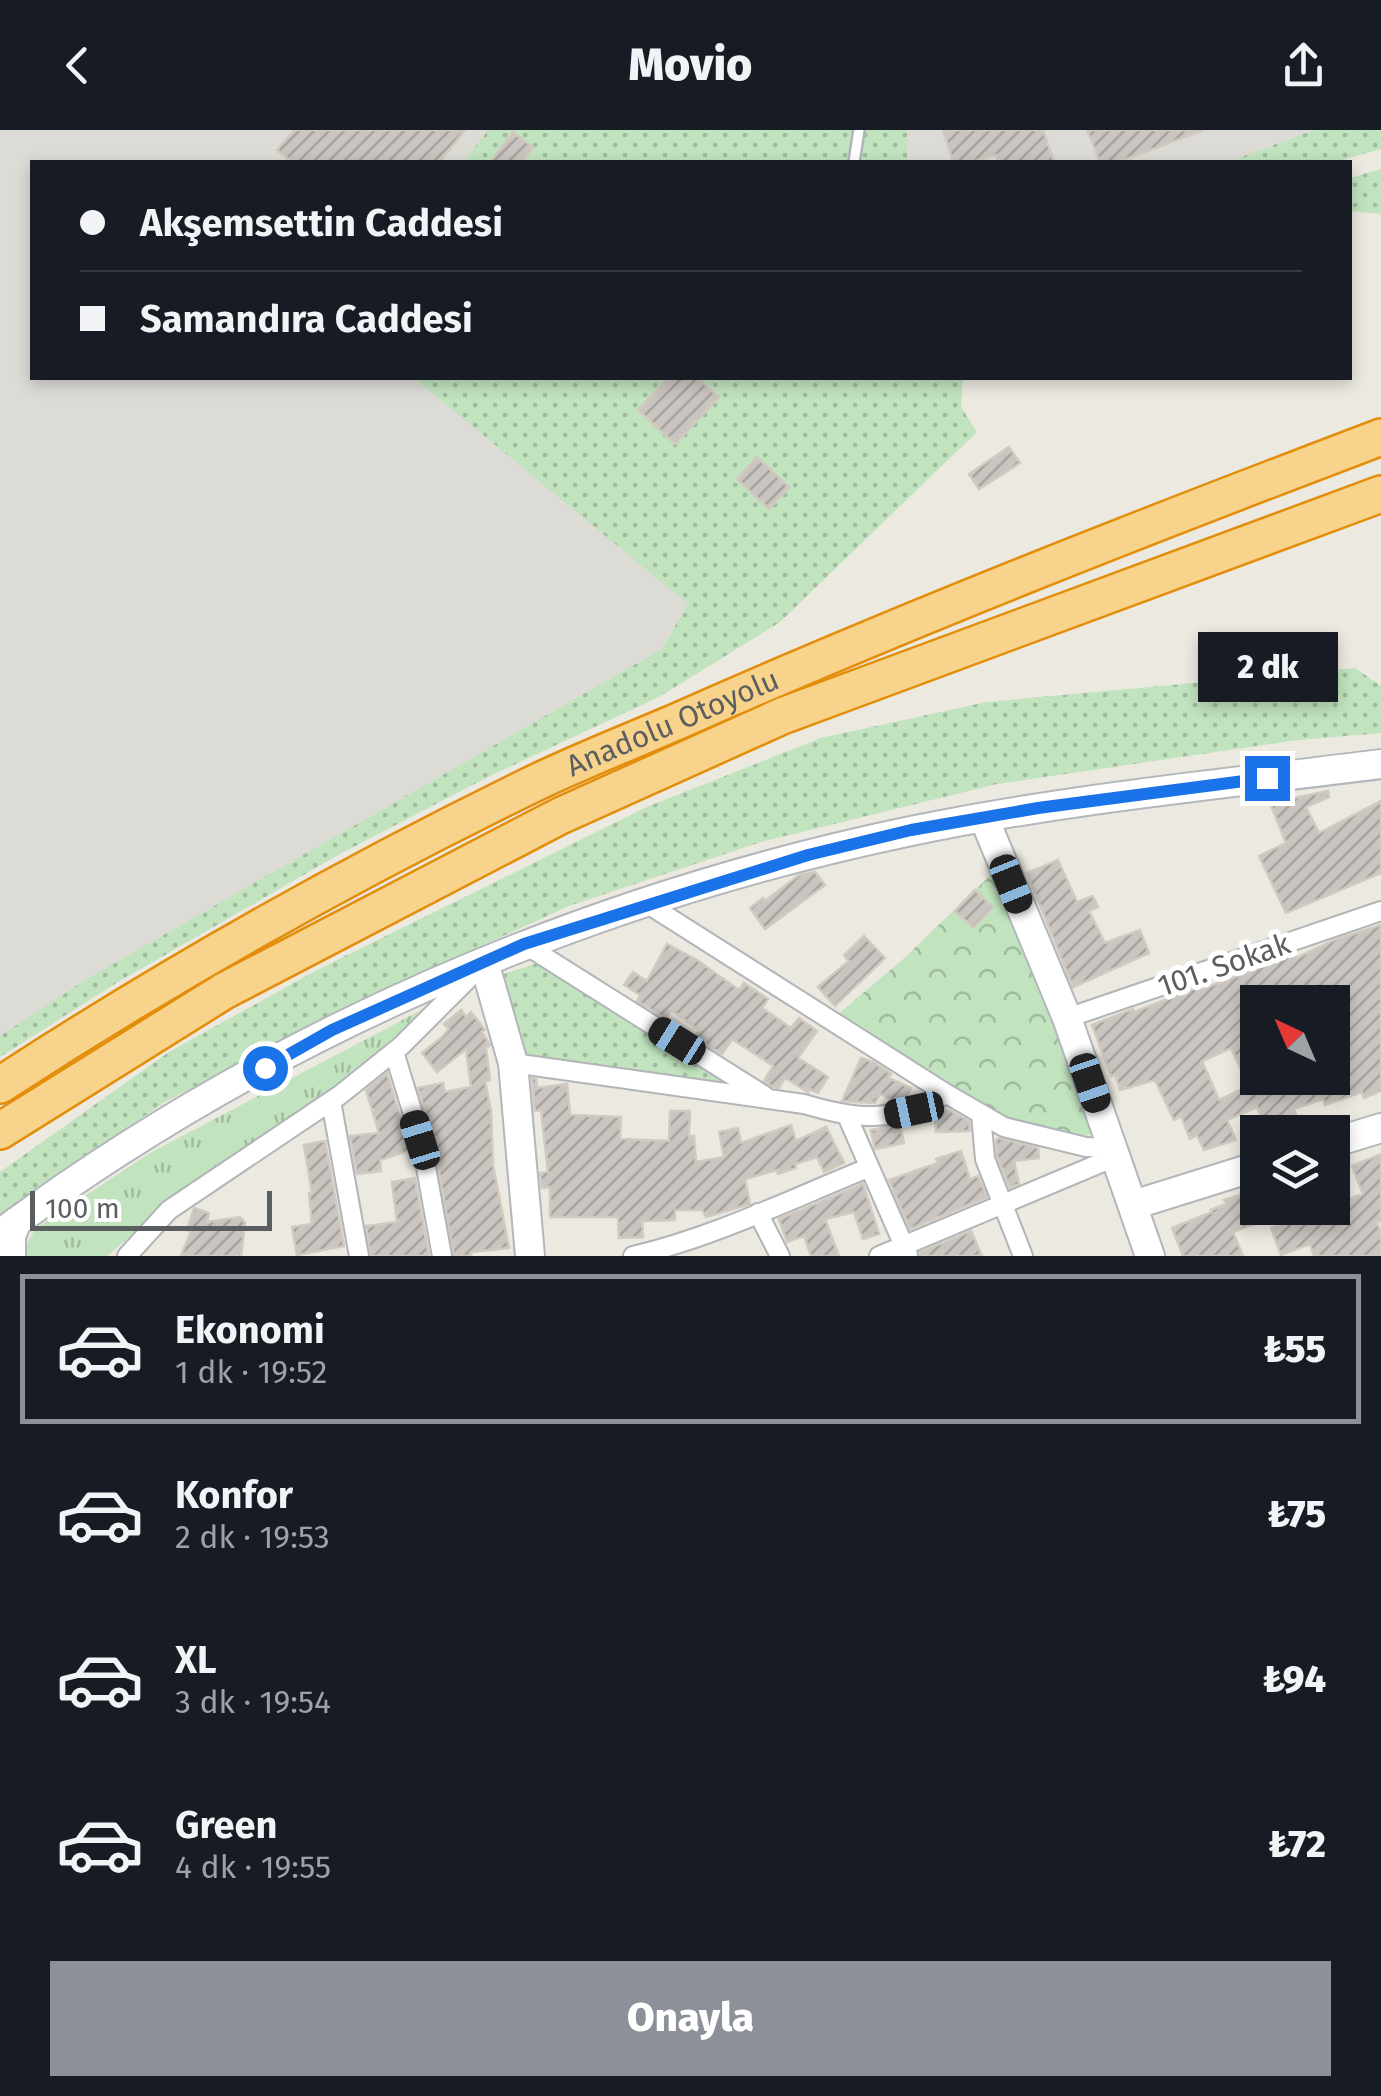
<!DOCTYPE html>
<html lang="tr">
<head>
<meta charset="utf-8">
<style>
  body { margin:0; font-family:"Fira Sans",sans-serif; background:#20242c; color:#f1f3f6; height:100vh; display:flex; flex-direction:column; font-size:38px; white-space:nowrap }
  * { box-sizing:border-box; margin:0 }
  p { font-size:32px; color:#9ea1a6 }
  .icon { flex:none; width:55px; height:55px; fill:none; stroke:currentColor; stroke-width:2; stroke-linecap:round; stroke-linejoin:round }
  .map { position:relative; height:1126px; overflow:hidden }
  .sheet { display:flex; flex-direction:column; background:#171b24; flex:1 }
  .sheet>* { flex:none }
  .guide { position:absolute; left:30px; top:30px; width:1322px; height:220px; border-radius:0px; box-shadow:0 5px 15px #0003; display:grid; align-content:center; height:220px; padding:0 50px; background:#171b24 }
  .needle { width:65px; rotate:316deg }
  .tools { position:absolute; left:1240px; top:855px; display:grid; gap:20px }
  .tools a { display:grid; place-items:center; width:110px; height:110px; border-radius:0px; background:#171b24; box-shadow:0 5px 15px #0003; font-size:50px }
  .scale { position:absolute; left:30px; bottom:25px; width:242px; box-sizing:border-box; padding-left:10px; border:5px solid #5a5e61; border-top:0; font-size:28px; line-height:35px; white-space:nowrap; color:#5a5e61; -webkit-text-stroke:8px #fff; paint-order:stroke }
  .end { position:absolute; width:45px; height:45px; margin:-22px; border:12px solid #1a73e8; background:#fff; box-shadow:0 0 0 5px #fff }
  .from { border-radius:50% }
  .bubble { position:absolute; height:70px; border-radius:0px; background:#171b24; box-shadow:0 5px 15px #0003; font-size:32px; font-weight:800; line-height:70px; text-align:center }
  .car { position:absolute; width:30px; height:60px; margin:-30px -15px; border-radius:12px; box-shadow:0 0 8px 2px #0007; background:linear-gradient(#222 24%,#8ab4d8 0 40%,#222 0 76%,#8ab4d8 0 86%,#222 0) }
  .guide b { display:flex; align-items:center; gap:35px; height:95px; font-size:38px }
  .guide b+b { border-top:2px solid #363941 }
  .guide i { width:25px; height:25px; background:#f1f3f6 }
  ul { padding:18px 0 0; list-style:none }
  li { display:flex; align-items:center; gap:30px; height:150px; margin:0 20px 15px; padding:0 30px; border:5px solid transparent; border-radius:0px }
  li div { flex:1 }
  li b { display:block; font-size:38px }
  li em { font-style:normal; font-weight:800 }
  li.selected { border-color:#8c9099 }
  li>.icon { width:90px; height:90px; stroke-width:1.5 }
  .primary-button { display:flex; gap:20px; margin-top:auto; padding:20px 50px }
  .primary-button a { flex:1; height:115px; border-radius:0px; background:#8c9099; color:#fff; font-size:40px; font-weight:800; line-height:115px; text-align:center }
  header { display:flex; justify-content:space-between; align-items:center; height:130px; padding:0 50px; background:#171b24; font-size:45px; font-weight:800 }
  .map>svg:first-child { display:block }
  .industrial { fill:#dddbd6 }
  .grass { fill:url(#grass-dots) }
  .forest { fill:url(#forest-crowns) }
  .park { fill:url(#park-tufts) }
  .building { fill:url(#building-hatch); stroke:#d0cac0; stroke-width:2.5; fill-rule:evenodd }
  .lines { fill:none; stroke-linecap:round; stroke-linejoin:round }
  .lane-casing { stroke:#b2b5b8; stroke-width:14 }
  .street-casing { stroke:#b2b5b8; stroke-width:22 }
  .secondary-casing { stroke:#b3b7bb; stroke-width:32 }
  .highway-casing { stroke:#e38d0a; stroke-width:40 }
  .lane { stroke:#fff; stroke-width:9 }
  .street { stroke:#fff; stroke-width:18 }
  .secondary { stroke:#fff; stroke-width:28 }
  .highway { stroke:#f8d38c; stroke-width:35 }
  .route { stroke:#1a73e8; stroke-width:12 }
  .labels { text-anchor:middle; stroke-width:10; stroke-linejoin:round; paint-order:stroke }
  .street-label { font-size:30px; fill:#5a5e61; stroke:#fff }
</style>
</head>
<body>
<header><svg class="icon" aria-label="back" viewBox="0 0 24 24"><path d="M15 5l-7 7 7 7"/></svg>Movio<svg class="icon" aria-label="share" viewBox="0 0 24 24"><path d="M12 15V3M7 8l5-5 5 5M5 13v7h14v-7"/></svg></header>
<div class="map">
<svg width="1381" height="1126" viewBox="0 0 1381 1126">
  <defs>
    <pattern id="grass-dots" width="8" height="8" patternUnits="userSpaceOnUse" patternTransform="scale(2.5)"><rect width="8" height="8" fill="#c1e3be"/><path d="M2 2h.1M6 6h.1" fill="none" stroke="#a0bb9e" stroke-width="1.8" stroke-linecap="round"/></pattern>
    <pattern id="forest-crowns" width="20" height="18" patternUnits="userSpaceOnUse" patternTransform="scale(2.5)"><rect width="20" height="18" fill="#c1e3be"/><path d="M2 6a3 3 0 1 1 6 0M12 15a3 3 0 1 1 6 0" fill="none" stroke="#a0bb9e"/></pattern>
    <pattern id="park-tufts" width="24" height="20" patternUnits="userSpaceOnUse" patternTransform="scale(2.5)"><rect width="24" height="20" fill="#c1e3be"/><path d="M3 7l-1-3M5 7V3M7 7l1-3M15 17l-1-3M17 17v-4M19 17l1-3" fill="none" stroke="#a0bb9e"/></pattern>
    <pattern id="building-hatch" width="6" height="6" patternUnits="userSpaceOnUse" patternTransform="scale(2.5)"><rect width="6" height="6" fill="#cac5c0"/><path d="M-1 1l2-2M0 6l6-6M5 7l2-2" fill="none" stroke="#a7a39f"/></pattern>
  </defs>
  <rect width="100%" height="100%" fill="#ece9e1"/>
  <path class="industrial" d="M0 0H1314L1228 32H32V248H845L688 474 662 519 85 850 0 906Z"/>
  <path class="grass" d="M488 0H907V32H464Z
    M1314 0H1381V19L1335 32H1228Z
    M1381 39V84L1350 81V48Z
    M414 248H963L961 277 977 302 780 492 659 567 490 646 340 724 118 852 0 927V906L85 850 662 519 688 474Z
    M1355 538 1381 556V603L1298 610 997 654 761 712 569 776 347 878 163 973 0 1086V1042L169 922 317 840 649 676 821 608 987 572Z
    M538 833 733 953 525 925 491 848Z"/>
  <path class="forest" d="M995 741 1099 1002C1038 1022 981 980 932 951 898 931 864 911 830 891L901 831Z"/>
  <path class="park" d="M427 877 429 881 328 968 170 1072 107 1126H26L25 1118 35 1099 150 1023Z"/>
  <path class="building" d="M294 0H465L439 32H292L277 20Z
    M943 0H1043L1054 32H998L996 25 971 32H953Z
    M1087 0H1200L1201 1 1118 32H1100Z
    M513 2 533 17 522 32H490Z
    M668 248H698L719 267 675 314 638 280Z
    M1009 317 1020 333 979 359 969 344Z
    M757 327 789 357 769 379 737 349Z
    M1328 661 1329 667 1306 677 1319 703 1381 671V743L1286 783 1259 726 1286 713 1270 673Z
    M1058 730 1077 772 1093 766 1098 777 1089 781 1105 813 1140 800 1149 823 1073 857 1027 743Z
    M815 742 825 755 765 799 750 778 763 768 765 771 799 745Z
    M975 760 993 777 973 798 955 781Z
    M1381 795V961L1364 968 1362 962 1325 975 1323 969 1294 979 1296 984 1265 997 1257 977 1227 990 1236 1010 1204 1020 1197 1005 1190 1009 1181 986 1174 990 1155 950 1120 960 1115 945 1111 946 1092 895 1133 879 1134 882 1203 855 1204 858 1238 846 1294 824 1296 828 1334 810ZM1258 872H1332V948L1313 952 1311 948H1258ZM1231 918 1249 956 1219 970 1202 931Z
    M864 806 885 828 835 876 818 857 849 831 844 825Z
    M667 814 697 830 739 860 744 853 768 869 762 878 791 898 799 888 817 901 798 928 828 947 818 963 807 958 808 962 785 948 779 958 773 957 764 951 773 936 732 909 722 924 694 907 699 900 671 880 666 889 637 871 640 865 624 855 633 842 647 851Z
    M461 880 466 887 471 882 485 900 482 902 490 915 486 918 490 950 485 951 491 981 493 1035 509 1118 471 1122V1126H454L433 1008 418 958 443 953 445 962 471 957 466 919 437 942 422 923 442 907 449 899 444 894Z
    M861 928 873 932 891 944 889 948 911 958 906 967 894 971 880 964 875 973 842 971Z
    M387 943 410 1020 380 1030 381 1041 357 1044 350 1006 379 1003 366 960Z
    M532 948 536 949 537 958 567 954 570 985 621 987 620 1009 669 1011 670 981H690L689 1007 694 1006 696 1032 724 1027 719 1002 738 998 741 1013 791 995 796 1011 826 997 844 1033 824 1042 817 1027 795 1034 796 1038 778 1044 777 1040 745 1049 750 1074 706 1087 702 1080H675V1090L642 1091 643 1107 619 1108 618 1087H550V1057L542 1058 540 1043 548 1042 541 980 535 981Z
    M940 981H951L969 991 970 1001 936 1002 935 989 928 986Z
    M900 995 904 1013 875 1019 871 1000Z
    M999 1008 1038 1018 1039 1028 1014 1031 1019 1054 1010 1058 997 1026 996 1010Z
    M325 1011 344 1116 297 1125 292 1097 312 1094 309 1063H312L304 1015Z
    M961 1021 970 1049 978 1046 987 1067 910 1099 889 1050 938 1033 936 1029Z
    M1381 1024V1091L1377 1092 1381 1103V1126H1314L1310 1114 1281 1125 1271 1098 1363 1064 1352 1036Z
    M415 1048 429 1126H371L366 1096 397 1092 392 1052Z
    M863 1054 879 1104 863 1109 854 1082 825 1089 839 1126H811L804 1106 787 1112 779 1089Z
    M1258 1059V1078L1296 1079 1233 1102 1243 1126H1183L1172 1098 1212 1082 1211 1080 1226 1074 1224 1070Z
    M194 1078 209 1083 207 1092 240 1087 245 1093 241 1126H181L191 1101 187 1100Z
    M971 1101 982 1126H920V1122Z"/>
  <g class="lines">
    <g class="lane-casing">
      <path id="lane" d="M854 32 859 0"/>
    </g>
    <g class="street-casing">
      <path id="street" d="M646 773 947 964 1004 997 1086 1017 1112 1018
        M524 814 765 966
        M1067 888 1381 781
        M394 922 421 1010 442 1126
        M513 933 804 974C864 992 891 991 947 964
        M331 971 359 1126
        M981 984 985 1029 1023 1126
        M848 988 908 1125
        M758 1083 780 1126
        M127 1126 169 1080 340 965 401 916 477 840
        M633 1126C714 1107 791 1069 868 1038
        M879 1126 1115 1027"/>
    </g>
    <g class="secondary-casing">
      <path id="secondary" d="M984 688 1067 888 1150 1126
        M484 832 513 933 530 1126
        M1332 1013 1381 998
        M1133 1075 1258 1036
        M0 1104C267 905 585 769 911 701 1065 669 1224 654 1381 634
        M11 1126V1106L17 1091"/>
    </g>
    <g class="highway-casing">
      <g id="highway">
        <path id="s1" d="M0 955C172 843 350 743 535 653 581 631 629 612 676 592 908 489 1144 397 1381 307"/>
        <path d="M0 1001 224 861 560 686 782 586 1381 364"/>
      </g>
    </g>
    <use href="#lane" class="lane"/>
    <use href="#street" class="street"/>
    <use href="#secondary" class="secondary"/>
    <use href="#highway" class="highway"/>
  </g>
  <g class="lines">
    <path class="route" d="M265 938 332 900 524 814 808 725 911 700 1038 678 1267 648"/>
  </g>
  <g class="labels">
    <g class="street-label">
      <text dy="10" stroke="none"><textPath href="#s1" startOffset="765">Anadolu Otoyolu</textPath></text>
      <text transform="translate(1224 835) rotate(-19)" y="10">101. Sokak</text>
    </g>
  </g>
</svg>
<div class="tools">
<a><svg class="needle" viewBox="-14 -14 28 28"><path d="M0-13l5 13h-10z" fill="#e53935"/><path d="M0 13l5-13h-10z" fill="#9ea1a6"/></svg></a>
<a><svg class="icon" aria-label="layers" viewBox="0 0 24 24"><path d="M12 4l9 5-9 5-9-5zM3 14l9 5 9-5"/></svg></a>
</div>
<div class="scale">100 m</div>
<i class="end from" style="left:265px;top:938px"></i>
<i class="end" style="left:1267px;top:648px"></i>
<div class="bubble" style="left:1198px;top:502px;width:140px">2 dk</div>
<i class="car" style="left:1011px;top:754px;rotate:158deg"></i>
<i class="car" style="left:677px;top:911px;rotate:302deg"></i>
<i class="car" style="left:1090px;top:953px;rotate:161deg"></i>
<i class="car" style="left:914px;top:980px;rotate:258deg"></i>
<i class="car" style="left:420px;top:1010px;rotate:343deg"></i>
<div class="guide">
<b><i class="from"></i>Akşemsettin Caddesi</b>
<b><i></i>Samandıra Caddesi</b>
</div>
</div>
<section class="sheet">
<ul>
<li class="selected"><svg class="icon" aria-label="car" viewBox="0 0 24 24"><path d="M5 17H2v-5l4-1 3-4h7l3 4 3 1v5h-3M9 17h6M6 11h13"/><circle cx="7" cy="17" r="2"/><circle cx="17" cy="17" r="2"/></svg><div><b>Ekonomi</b><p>1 dk · 19:52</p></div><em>₺55</em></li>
<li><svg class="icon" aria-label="car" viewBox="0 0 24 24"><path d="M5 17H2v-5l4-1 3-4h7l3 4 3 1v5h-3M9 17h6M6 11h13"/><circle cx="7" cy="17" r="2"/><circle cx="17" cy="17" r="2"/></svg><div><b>Konfor</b><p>2 dk · 19:53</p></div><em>₺75</em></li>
<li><svg class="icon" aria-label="car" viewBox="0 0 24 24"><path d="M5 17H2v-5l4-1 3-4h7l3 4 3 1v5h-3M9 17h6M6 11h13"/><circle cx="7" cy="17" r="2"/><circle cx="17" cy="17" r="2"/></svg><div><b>XL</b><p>3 dk · 19:54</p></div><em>₺94</em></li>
<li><svg class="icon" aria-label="car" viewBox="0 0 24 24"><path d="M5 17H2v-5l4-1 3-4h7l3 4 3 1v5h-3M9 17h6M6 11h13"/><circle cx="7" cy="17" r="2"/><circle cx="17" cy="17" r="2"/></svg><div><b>Green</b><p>4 dk · 19:55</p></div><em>₺72</em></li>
</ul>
<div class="primary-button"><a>Onayla</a></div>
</section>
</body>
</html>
